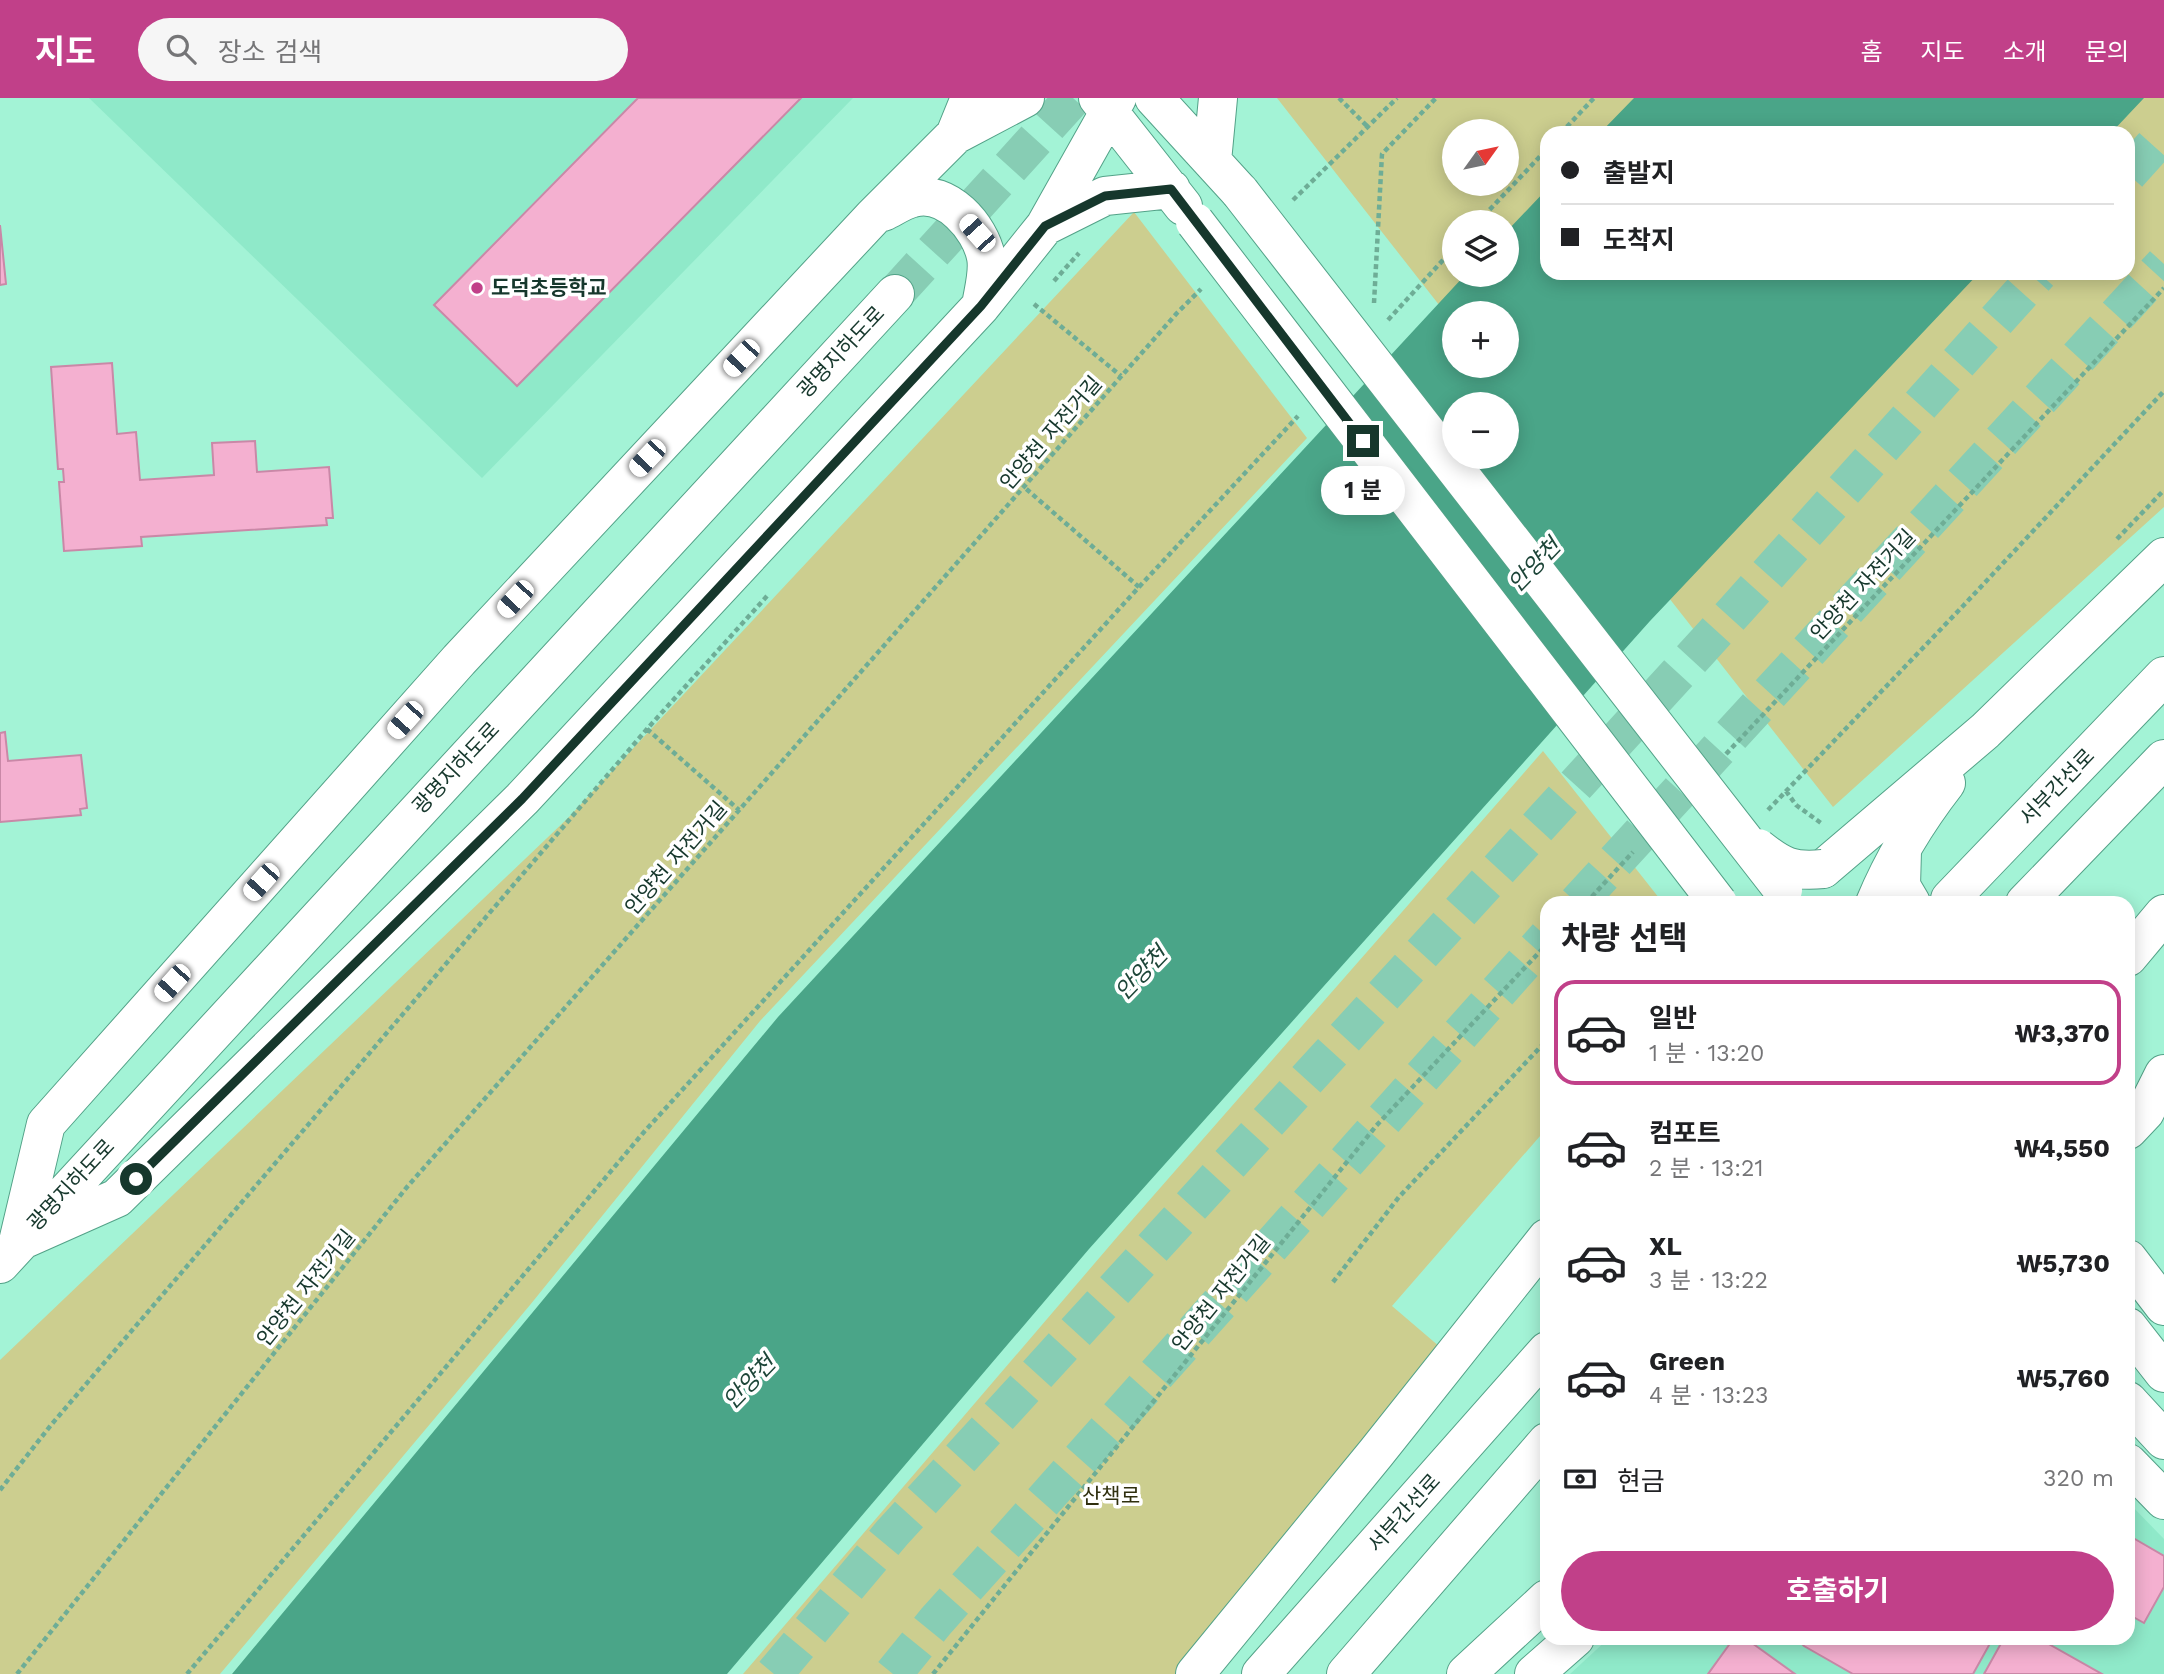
<!DOCTYPE html>
<html lang="ko">
<head>
<meta charset="utf-8">
<style>
  body { margin:0; font-family:"Work Sans","Noto Sans KR",sans-serif; background:#f6f6f6; color:#202124; height:100vh; display:flex; flex-direction:column; font-size:26px; white-space:nowrap }
  * { box-sizing:border-box; margin:0 }
  p { font-size:23px; color:#757577 }
  .icon { flex:none; width:38px; height:38px; fill:none; stroke:currentColor; stroke-width:2; stroke-linecap:round; stroke-linejoin:round }
  .map { position:relative; flex:1; overflow:hidden }
  .side { position:absolute; left:1540px; top:798px; width:595px; height:749px; display:flex; flex-direction:column; background:#fff; border-radius:21px; box-shadow:0 4px 18px #0003 }
  .side>* { flex:none }
  .guide { position:absolute; left:1540px; top:28px; width:595px; height:154px; border-radius:21px; box-shadow:0 4px 18px #0003; display:grid; align-content:center; height:154px; padding:0 21px; background:#fff }
  .needle { width:46px; rotate:57deg }
  .controls { position:absolute; left:1442px; top:21px; display:grid; gap:14px }
  .controls a { display:grid; place-items:center; width:77px; height:77px; border-radius:50%; background:#fff; box-shadow:0 4px 18px #0003; font-size:35px }
  .end { position:absolute; width:32px; height:32px; margin:-16px; border:9px solid #16372c; background:#fff; box-shadow:0 0 0 4px #fff }
  .from { border-radius:50% }
  .bubble { position:absolute; height:49px; border-radius:24px; background:#fff; box-shadow:0 4px 18px #0003; font-size:23px; font-weight:700; line-height:49px; text-align:center }
  .car { position:absolute; width:21px; height:42px; margin:-21px -10px; border-radius:9px; box-shadow:0 0 5px 2px #0007; background:linear-gradient(#fff 24%,#345 0 40%,#fff 0 76%,#345 0 86%,#fff 0) }
  .guide b { display:flex; align-items:center; gap:24px; height:66px; font-size:26px }
  .guide b+b { border-top:2px solid #e0e0e0 }
  .guide i { width:18px; height:18px; background:#202124 }
  ul { padding:0; list-style:none }
  li { display:flex; align-items:center; gap:21px; height:105px; margin:0 14px 10px; padding:0 7px; border:4px solid transparent; border-radius:21px }
  li div { flex:1 }
  li b { display:block; font-size:26px }
  li em { font-style:normal; font-weight:700 }
  li.current { border-color:#c14089 }
  li>.icon { width:63px; height:63px; stroke-width:1.5 }
  h2 { padding:0 21px; font-size:32px; line-height:84px }
  .pay { display:flex; align-items:center; gap:18px; height:77px; padding:0 21px; font-size:26px }
  .pay p { margin-inline-start:auto }
  .primary-button { display:flex; gap:14px; margin-top:auto; padding:14px 21px }
  .primary-button a { flex:1; height:80px; border-radius:42px; background:#c14089; color:#fff; font-size:28px; font-weight:700; line-height:80px; text-align:center }
  header { display:flex; align-items:center; gap:42px; box-sizing:border-box; height:98px; padding:0 35px; background:#c14089; color:#fff }
  header strong { font-size:33px }
  nav { display:flex; gap:38px; margin-inline-start:auto; font-size:24px }
  .search { width:490px; height:63px; background:#f6f6f6; display:flex; align-items:center; gap:18px; box-sizing:border-box; padding:0 24px; border-radius:38px; color:#757577; font-size:26px }
  .map>svg:first-child { display:block }
  .built { fill:#8fe9c9 }
  .green { fill:#ccce8f; fill-rule:evenodd }
  .water { fill:#4aa588; fill-rule:evenodd }
  .building { fill:#f4b0d0; stroke:#c988a7; stroke-width:2 }
  .lines { fill:none; stroke-linecap:round; stroke-linejoin:round }
  .major-tunnel { stroke:#87cdb4; stroke-width:38; stroke-dasharray:38 19; stroke-linecap:butt }
  .highway-tunnel { stroke:#87cdb4; stroke-width:38; stroke-dasharray:38 19; stroke-linecap:butt }
  .minor-casing { stroke:#53a288; stroke-width:40 }
  .major-casing { stroke:#53a288; stroke-width:40 }
  .path { stroke:#6ead96; stroke-width:4.5; stroke-dasharray:5 3.5; stroke-linecap:butt }
  .minor { stroke:#fff; stroke-width:38 }
  .major { stroke:#fff; stroke-width:38 }
  .major-bridge-casing { stroke:#53a288; stroke-width:40; stroke-linecap:butt }
  .major-bridge { stroke:#fff; stroke-width:38 }
  .route { stroke:#16372c; stroke-width:9 }
  .poi-dot { fill:#c14089; stroke:#fff; stroke-width:2.5 }
  .labels { text-anchor:middle; stroke-width:7; stroke-linejoin:round; paint-order:stroke }
  .poi-label { font-size:21px; font-weight:bold; fill:#16372c; stroke:#fff; text-anchor:start }
  .street-label { font-size:21px; fill:#16372c; stroke:#fff }
  .park-label { font-size:21px; fill:#2f2f0e; stroke:#fff }
  .water-label { font-size:23px; font-style:italic; fill:#1d4538; stroke:#fff }
</style>
</head>
<body>
<header>
<strong>지도</strong>
<div class="search"><svg class="icon" aria-label="search" viewBox="0 0 24 24"><circle cx="10" cy="10" r="6"/><path d="M15 15l6 6"/></svg>장소 검색</div>
<nav><a>홈</a><a>지도</a><a>소개</a><a>문의</a></nav>
</header>
<div class="map">
<svg width="2164" height="1576" viewBox="0 0 2164 1576">
  <rect width="100%" height="100%" fill="#a3f3d6"/>
  <path class="built" d="M89 0H853L482 380Z
    M2128 1404 2164 1441V1576H1570L1609 1540H2128Z"/>
  <path class="green" d="M1277 0H2164V409L1833 709 1487 268H1507V215H1454V226ZM1454 33H1507V86H1454ZM1547 35H2128V175H1547ZM1454 124H1507V177H1454Z
    M1134 114 1307 340 760 923 530 1207 220 1576H0V1262L569 719Z
    M1543 653 1663 805H1547V1030L1392 1208 1440 1249 1178 1576H743L1118 1138Z"/>
  <path class="water" d="M1634 0H2144L2111 35H1600Z
    M1547 91V175H1979L1650 523 1089 1151 727 1576H232L778 919 1465 177H1507V133ZM1454 215H1507V268H1454ZM1454 306H1507V359H1454Z"/>
  <path class="building" d="M638 0H801L517 288 434 207Z
    M0 127 6 186 0 187Z
    M112 265 117 336 136 334 140 382 214 377 212 345 255 343 257 374 329 369 333 420H326L327 427 141 439 142 448 64 453 59 384H64L63 371H58L51 269Z
    M5 634 8 663 81 657 87 710 80 711 81 717 0 724V635Z
    M2128 1437 2164 1458V1489L2144 1525 2128 1516Z
    M1734 1540H1745L1795 1576H1708Z
    M1796 1540H1993L1973 1576H1853L1804 1548Z
    M2004 1540H2038L2102 1576H1984Z"/>
  <g class="lines">
    <path class="major-tunnel" d="M895 196 1073 0"/>
    <path class="highway-tunnel" d="M2128 76 2164 36
      M1577 805 2164 166
      M774 1576 892 1435 1735 513 2039 175
      M893 1576 936 1523 1547 839"/>
    <g class="minor-casing">
      <path id="minor" d="M2128 1032 2145 1014 2164 976
        M2128 1161 2164 1208
        M2128 1365 2164 1402
        M1534 1576 1575 1540"/>
    </g>
    <g class="major-casing">
      <path id="major" d="M1098 0 1183 108
        M1154 0 1240 94
        M955 37 1025 0
        M1212 63 1218 0
        M883 114C892 110 903 102 913 100 947 91 980 129 986 159 989 174 983 194 981 208
        M1045 128 1117 0
        M1902 753 1901 788 1911 805
        M1823 771 1985 633 2164 459
        M1950 801 2164 578
        M1875 805C1893 762 1918 721 1946 685
        M2025 805 2164 661
        M2128 859 2164 816
        M18 1144 117 1100 522 701 981 208 1045 128 1105 98 1171 91
        M18 1144 46 1026 459 562 873 119 955 37 970 0
        M0 1166 895 196
        M2128 1229 2164 1275
        M2128 1303 2164 1342
        M1195 1576 1376 1355 1547 1140
        M1261 1576 1547 1253
        M1346 1576 1547 1344
        M1466 1576 1547 1501"/>
    </g>
    <path class="path" d="M1339 0 1368 29
      M1561 35 1594 0
      M1293 102 1397 0
      M1478 124 1547 51
      M1054 183 1079 155
      M1374 205 1382 56 1436 0
      M1034 206 1121 278
      M1388 222 1454 150
      M2117 441 2164 392
      M1139 489 1298 318
      M647 631 739 712
      M1726 656 2164 190
      M1786 693 1796 707 1821 725
      M1768 712 1963 508 2164 293
      M1586 805 1633 754
      M1333 1184 1399 1099 1547 942
      M0 1392 51 1327 647 631 768 497
      M17 1576 407 1089 1177 215 1201 191
      M187 1576 644 1034 1139 489 1024 389
      M933 1576 1376 1028 1547 846"/>
    <use href="#minor" class="minor"/>
    <use href="#major" class="major"/>
    <g class="major-bridge-casing">
      <path id="major-bridge" d="M1240 94 1783 792
        M1195 124 1718 805
        M1758 750C1782 769 1792 774 1823 771"/>
    </g>
    <use href="#major-bridge" class="major-bridge"/>
  </g>
  <g class="lines">
    <path class="route" d="M136 1081 522 701 981 208 1045 128 1105 98 1171 91 1363 343"/>
  </g>
  <circle class="poi-dot" cx="477" cy="190" r="7"/>
  <g class="labels">
    <g class="poi-label">
      <text x="491" y="197">도덕초등학교</text>
    </g>
    <g class="street-label">
      <text transform="translate(841 254) rotate(-47)" y="7">광명지하도로</text>
      <text transform="translate(1051 335) rotate(-49)" y="7">안양천 자전거길</text>
      <text transform="translate(1863 487) rotate(-47)" y="7">안양천 자전거길</text>
      <text transform="translate(456 670) rotate(-47)" y="7">광명지하도로</text>
      <text transform="translate(2057 689) rotate(-46)" y="7">서부간선로</text>
      <text transform="translate(676 760) rotate(-49)" y="7">안양천 자전거길</text>
      <text transform="translate(71 1087) rotate(-47)" y="7">광명지하도로</text>
      <text transform="translate(306 1190) rotate(-51)" y="7">안양천 자전거길</text>
      <text transform="translate(1221 1195) rotate(-51)" y="7">안양천 자전거길</text>
      <text transform="translate(1404 1415) rotate(-48)" y="7">서부간선로</text>
    </g>
    <g class="park-label">
      <text x="1111" y="1405">산책로</text>
    </g>
    <g class="water-label">
      <text transform="translate(1534 467) rotate(-46)" y="8">안양천</text>
      <text transform="translate(1141 875) rotate(-46)" y="8">안양천</text>
      <text transform="translate(749 1284) rotate(-46)" y="8">안양천</text>
    </g>
  </g>
</svg>
<div class="controls">
<a><svg class="needle" viewBox="-14 -14 28 28"><path d="M0-13l5 13h-10z" fill="#e53935"/><path d="M0 13l5-13h-10z" fill="#757577"/></svg></a>
<a><svg class="icon" aria-label="layers" viewBox="0 0 24 24"><path d="M12 4l9 5-9 5-9-5zM3 14l9 5 9-5"/></svg></a>
<a>+</a>
<a>−</a>
</div>
<i class="end from" style="left:136px;top:1081px"></i>
<i class="end" style="left:1363px;top:343px"></i>
<div class="bubble" style="left:1321px;top:368px;width:84px">1 분</div>
<i class="car" style="left:977px;top:135px;rotate:318deg"></i>
<i class="car" style="left:741px;top:260px;rotate:223deg"></i>
<i class="car" style="left:647px;top:360px;rotate:223deg"></i>
<i class="car" style="left:515px;top:501px;rotate:223deg"></i>
<i class="car" style="left:405px;top:622px;rotate:222deg"></i>
<i class="car" style="left:261px;top:784px;rotate:222deg"></i>
<i class="car" style="left:172px;top:885px;rotate:222deg"></i>
<div class="guide">
<b><i class="from"></i>출발지</b>
<b><i></i>도착지</b>
</div>
<section class="side">
<h2>차량 선택</h2>
<ul>
<li class="current"><svg class="icon" aria-label="car" viewBox="0 0 24 24"><path d="M5 17H2v-5l4-1 3-4h7l3 4 3 1v5h-3M9 17h6M6 11h13"/><circle cx="7" cy="17" r="2"/><circle cx="17" cy="17" r="2"/></svg><div><b>일반</b><p>1 분 · 13:20</p></div><em>₩3,370</em></li>
<li><svg class="icon" aria-label="car" viewBox="0 0 24 24"><path d="M5 17H2v-5l4-1 3-4h7l3 4 3 1v5h-3M9 17h6M6 11h13"/><circle cx="7" cy="17" r="2"/><circle cx="17" cy="17" r="2"/></svg><div><b>컴포트</b><p>2 분 · 13:21</p></div><em>₩4,550</em></li>
<li><svg class="icon" aria-label="car" viewBox="0 0 24 24"><path d="M5 17H2v-5l4-1 3-4h7l3 4 3 1v5h-3M9 17h6M6 11h13"/><circle cx="7" cy="17" r="2"/><circle cx="17" cy="17" r="2"/></svg><div><b>XL</b><p>3 분 · 13:22</p></div><em>₩5,730</em></li>
<li><svg class="icon" aria-label="car" viewBox="0 0 24 24"><path d="M5 17H2v-5l4-1 3-4h7l3 4 3 1v5h-3M9 17h6M6 11h13"/><circle cx="7" cy="17" r="2"/><circle cx="17" cy="17" r="2"/></svg><div><b>Green</b><p>4 분 · 13:23</p></div><em>₩5,760</em></li>
</ul>
<div class="pay"><svg class="icon" aria-label="cash" viewBox="0 0 24 24"><path d="M3 7h18v10H3z"/><circle cx="12" cy="12" r="2"/></svg>현금<p>320 m</p></div>
<div class="primary-button"><a>호출하기</a></div>
</section>
</div>
</body>
</html>
